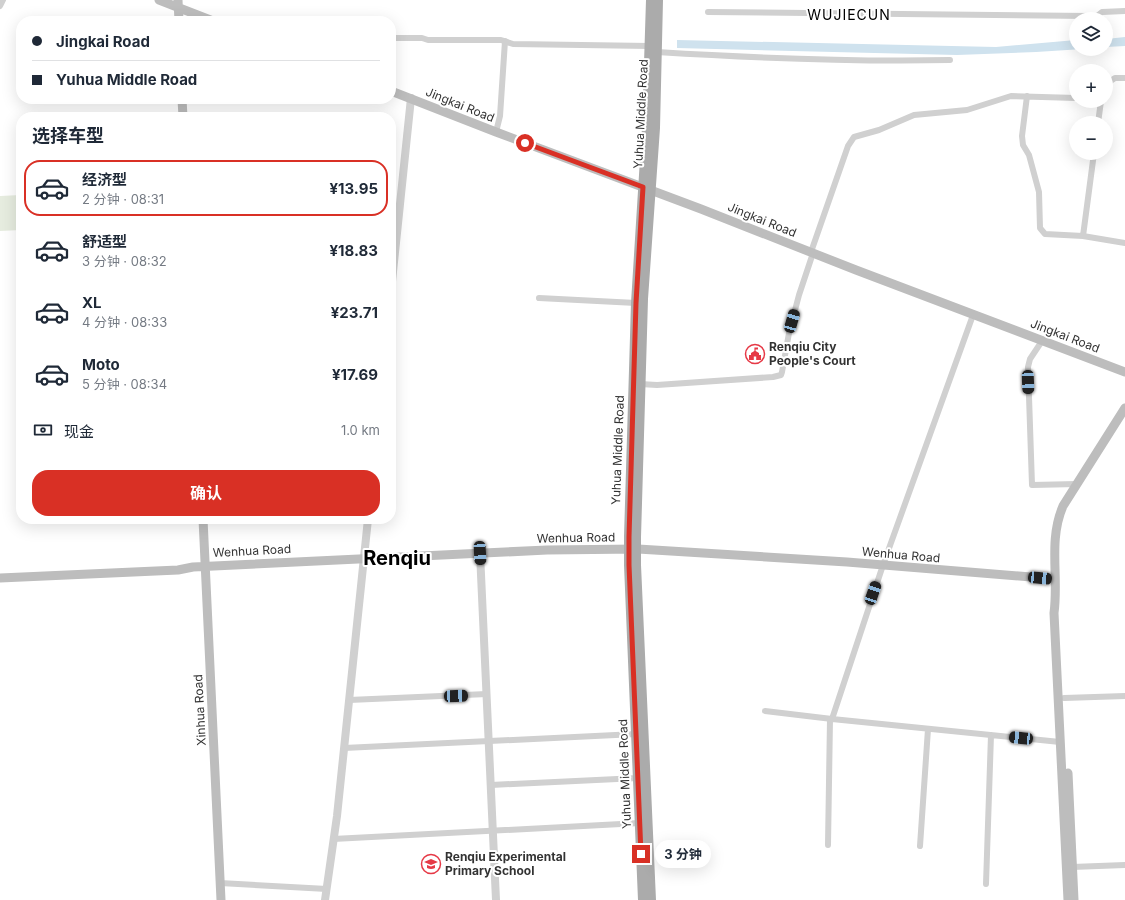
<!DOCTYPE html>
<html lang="zh">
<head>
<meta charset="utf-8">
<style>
  body { margin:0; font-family:Inter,"Noto Sans SC",sans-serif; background:#f6f6f7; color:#1f2937; height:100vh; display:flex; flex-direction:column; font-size:15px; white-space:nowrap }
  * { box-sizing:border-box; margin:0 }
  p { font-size:13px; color:#747a83 }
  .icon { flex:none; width:22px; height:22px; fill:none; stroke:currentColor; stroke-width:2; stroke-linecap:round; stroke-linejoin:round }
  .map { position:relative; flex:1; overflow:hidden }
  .side { position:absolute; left:16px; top:112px; width:380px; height:412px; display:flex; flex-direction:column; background:#fff; border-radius:16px; box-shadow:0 4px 16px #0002 }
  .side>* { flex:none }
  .top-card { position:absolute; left:16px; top:16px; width:380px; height:88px; border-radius:16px; box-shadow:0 4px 16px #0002; display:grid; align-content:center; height:88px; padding:0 16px; background:#fff }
  .buttons { position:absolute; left:1069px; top:12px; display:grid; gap:8px }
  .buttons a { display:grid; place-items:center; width:44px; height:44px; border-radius:50%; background:#fff; box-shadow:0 4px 16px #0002; font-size:20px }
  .end { position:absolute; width:18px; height:18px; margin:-9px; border:5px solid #d93025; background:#fff; box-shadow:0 0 0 2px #fff }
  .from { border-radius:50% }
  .bubble { position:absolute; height:28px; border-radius:14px; background:#fff; box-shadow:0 4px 16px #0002; font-size:13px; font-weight:700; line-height:28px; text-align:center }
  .car { position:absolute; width:12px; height:24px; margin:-12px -6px; border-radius:5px; box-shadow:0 0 3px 1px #0007; background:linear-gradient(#222 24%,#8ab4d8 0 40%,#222 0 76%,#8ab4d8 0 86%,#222 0) }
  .top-card b { display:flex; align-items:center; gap:14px; height:38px; font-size:15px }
  .top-card b+b { border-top:1px solid #e0e1e3 }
  .top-card i { width:10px; height:10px; background:#1f2937 }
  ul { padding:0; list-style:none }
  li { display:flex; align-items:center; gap:12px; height:56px; margin:0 8px 6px; padding:0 8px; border:2px solid transparent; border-radius:16px }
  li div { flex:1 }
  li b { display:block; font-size:15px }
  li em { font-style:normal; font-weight:700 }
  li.selected { border-color:#d93025 }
  li>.icon { width:36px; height:36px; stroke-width:1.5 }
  h2 { padding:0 16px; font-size:18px; line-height:48px }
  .pay { display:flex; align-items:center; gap:10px; height:44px; padding:0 16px; font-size:15px }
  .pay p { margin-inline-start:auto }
  .primary-button { display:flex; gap:8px; margin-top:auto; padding:8px 16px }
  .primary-button a { flex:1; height:46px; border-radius:16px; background:#d93025; color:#fff; font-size:16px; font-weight:700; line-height:46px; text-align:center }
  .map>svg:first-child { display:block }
  .green { fill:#e6ecdf }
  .water { fill:#cfe2ee }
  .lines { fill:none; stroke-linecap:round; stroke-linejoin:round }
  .minor { stroke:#d0d0d0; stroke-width:6 }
  .tertiary { stroke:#d0d0d0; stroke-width:8 }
  .secondary { stroke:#bdbdbd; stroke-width:9 }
  .primary { stroke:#ababab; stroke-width:10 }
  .route { stroke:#d93025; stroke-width:5 }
  .labels { text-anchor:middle; stroke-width:4; stroke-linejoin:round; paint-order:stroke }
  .street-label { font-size:12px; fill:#333; stroke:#fff }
  .poi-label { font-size:12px; font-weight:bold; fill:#333; stroke:#fff; text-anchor:start }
  .quarter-label { font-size:14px; letter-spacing:1px; fill:#000; stroke:#fff }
  .town-label { font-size:20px; font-weight:bold; fill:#000; stroke:#fff }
</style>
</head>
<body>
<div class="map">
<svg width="1125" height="900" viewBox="0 0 1125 900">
  <rect width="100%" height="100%" fill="#fff"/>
  <path class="green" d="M21 195V230L0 231V196Z"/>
  <path class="water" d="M1125 37V46L1106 47V39Z
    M677 40 996 47 1076 40V49H1083L1036 52 957 55 677 48Z"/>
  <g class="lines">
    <path class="minor" d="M0 6 3 0
      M708 12 1090 16H1097L1102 12 1125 11
      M391 38H422L428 40H501L513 44 650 46
      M657 52C755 58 852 62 950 60
      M1106 84 1115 78H1125
      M1027 96 1022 136 1023 145 1029 155 1039 192 1040 228 1045 234 1083 236 1125 243
      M1098 123 1101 101
      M496 132 500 116 505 41
      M391 208 399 209
      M1083 236 1094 153
      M811 252 848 146 854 137 879 130 914 115 967 110 1011 96 1076 98
      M539 298 636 303
      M1042 341 1030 359 1028 367 1032 485 1077 484
      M640 384 657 385 773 377 781 375 782 372 789 333 799 295 813 253
      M1064 698 1125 696
      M349 700 487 694
      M765 711 832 719 1060 742
      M832 719 883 565 973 315
      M344 748 636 734
      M491 785 638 778
      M333 839 640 823
      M828 845 830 719
      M920 846 928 729
      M1072 867 1125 865
      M220 883 327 889
      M986 884 991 735"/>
    <path class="tertiary" d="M391 291 411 98
      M480 553 496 900
      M325 900 337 816 368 519"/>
    <path class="secondary" d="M159 0 213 21
      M178 0 179 21
      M391 91 496 132 701 209 856 270 1125 372
      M182 99 183 117
      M203 519 221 900
      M0 578 178 570 193 567 547 550 638 549 847 562 1055 579
      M1068 773 1074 900
      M1068 900 1054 613C1059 576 1048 541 1063 506L1125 408"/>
    <path class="primary" d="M643 900 629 565V537L636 303 647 127 651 0
      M651 900 636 565V537L643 299 655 128 658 0"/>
  </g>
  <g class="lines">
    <path class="route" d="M525 143 643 187 636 303 629 537V565L641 854"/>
  </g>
  <defs>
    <g id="civic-ring" transform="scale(1)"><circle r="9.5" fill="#fff" stroke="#e63946" stroke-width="1.5"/><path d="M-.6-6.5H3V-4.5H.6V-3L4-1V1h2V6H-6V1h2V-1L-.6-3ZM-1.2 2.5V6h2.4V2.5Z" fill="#e63946"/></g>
    <g id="school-ring" transform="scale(1)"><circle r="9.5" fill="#fff" stroke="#e63946" stroke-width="1.5"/><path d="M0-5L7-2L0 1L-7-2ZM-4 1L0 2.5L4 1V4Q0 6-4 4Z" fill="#e63946"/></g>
  </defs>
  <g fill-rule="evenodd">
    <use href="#civic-ring" x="755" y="354"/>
    <use href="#school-ring" x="431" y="864"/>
  </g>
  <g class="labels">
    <g class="street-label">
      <text transform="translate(460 105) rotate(22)" y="4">Jingkai Road</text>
      <text transform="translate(641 114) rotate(-87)" y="4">Yuhua Middle Road</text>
      <text transform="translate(762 220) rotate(22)" y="4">Jingkai Road</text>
      <text transform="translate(1065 336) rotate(21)" y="4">Jingkai Road</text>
      <text transform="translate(618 450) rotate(-88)" y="4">Yuhua Middle Road</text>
      <text transform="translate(576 538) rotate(-1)" y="4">Wenhua Road</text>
      <text transform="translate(252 551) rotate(-3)" y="4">Wenhua Road</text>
      <text transform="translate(901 555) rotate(5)" y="4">Wenhua Road</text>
      <text transform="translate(200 710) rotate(-93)" y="4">Xinhua Road</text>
      <text transform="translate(625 774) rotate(-92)" y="4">Yuhua Middle Road</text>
    </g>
    <g class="poi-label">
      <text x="769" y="351">Renqiu City<tspan x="769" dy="14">People's Court</tspan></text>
      <text x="445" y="861">Renqiu Experimental<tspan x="445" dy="14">Primary School</tspan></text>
    </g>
    <g class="quarter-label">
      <text x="849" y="20">WUJIECUN</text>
    </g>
    <g class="town-label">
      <text x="397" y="565">Renqiu</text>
    </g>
  </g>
</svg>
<div class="buttons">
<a><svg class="icon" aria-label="layers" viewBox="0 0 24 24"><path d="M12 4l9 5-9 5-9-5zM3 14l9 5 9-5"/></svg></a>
<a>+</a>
<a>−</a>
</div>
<i class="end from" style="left:525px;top:143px"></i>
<i class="end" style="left:641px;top:854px"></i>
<div class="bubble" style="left:655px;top:840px;width:56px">3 分钟</div>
<i class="car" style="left:792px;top:321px;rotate:16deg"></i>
<i class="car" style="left:1028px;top:382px;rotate:178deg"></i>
<i class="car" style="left:480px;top:553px;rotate:177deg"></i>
<i class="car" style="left:1040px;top:578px;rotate:95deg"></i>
<i class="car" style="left:873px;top:593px;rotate:19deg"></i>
<i class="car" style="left:456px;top:696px;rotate:88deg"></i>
<i class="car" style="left:1021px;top:738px;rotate:276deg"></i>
<div class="top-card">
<b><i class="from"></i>Jingkai Road</b>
<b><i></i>Yuhua Middle Road</b>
</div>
<section class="side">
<h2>选择车型</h2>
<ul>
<li class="selected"><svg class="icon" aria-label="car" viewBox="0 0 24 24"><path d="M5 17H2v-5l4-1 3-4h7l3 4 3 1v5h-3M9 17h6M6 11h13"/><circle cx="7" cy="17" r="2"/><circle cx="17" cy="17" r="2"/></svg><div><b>经济型</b><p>2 分钟 · 08:31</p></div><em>¥13.95</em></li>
<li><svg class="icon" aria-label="car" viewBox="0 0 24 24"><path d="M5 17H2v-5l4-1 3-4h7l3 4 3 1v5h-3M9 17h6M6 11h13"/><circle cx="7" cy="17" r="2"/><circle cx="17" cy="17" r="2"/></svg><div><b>舒适型</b><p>3 分钟 · 08:32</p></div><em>¥18.83</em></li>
<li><svg class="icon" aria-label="car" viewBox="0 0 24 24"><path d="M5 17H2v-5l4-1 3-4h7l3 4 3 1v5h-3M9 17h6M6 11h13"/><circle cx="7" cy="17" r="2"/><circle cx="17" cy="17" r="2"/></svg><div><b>XL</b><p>4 分钟 · 08:33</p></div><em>¥23.71</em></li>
<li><svg class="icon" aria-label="car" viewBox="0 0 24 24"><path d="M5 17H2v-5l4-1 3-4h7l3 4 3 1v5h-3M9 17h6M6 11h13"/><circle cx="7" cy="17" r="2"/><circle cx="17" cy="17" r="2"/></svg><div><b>Moto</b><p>5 分钟 · 08:34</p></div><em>¥17.69</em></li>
</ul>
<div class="pay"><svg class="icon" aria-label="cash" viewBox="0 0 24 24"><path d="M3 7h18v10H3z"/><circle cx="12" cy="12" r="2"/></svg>现金<p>1.0 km</p></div>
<div class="primary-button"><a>确认</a></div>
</section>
</div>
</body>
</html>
